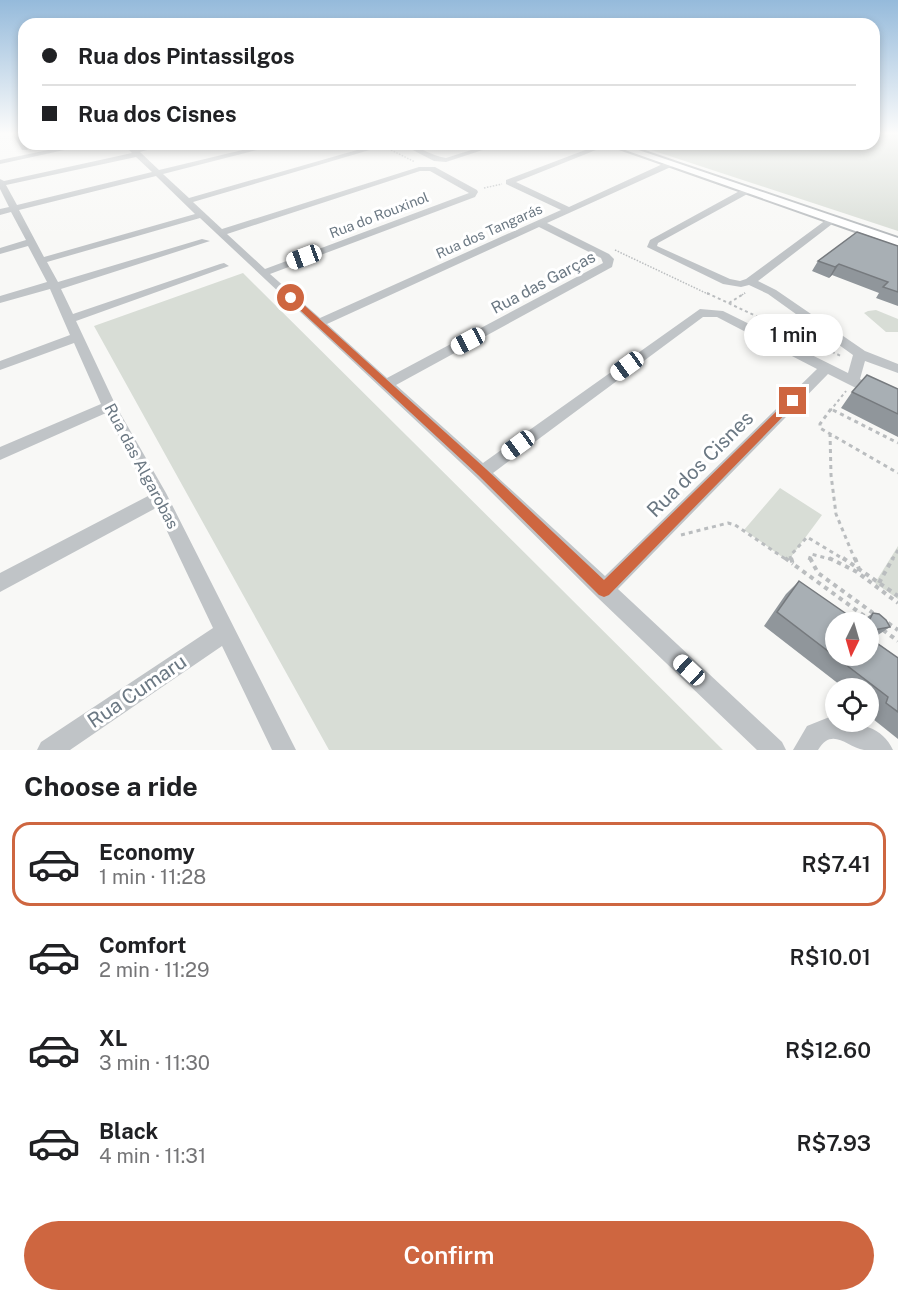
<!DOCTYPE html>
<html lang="en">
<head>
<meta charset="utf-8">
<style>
  body { margin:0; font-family:"Public Sans",sans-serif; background:#f6f6f6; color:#202124; height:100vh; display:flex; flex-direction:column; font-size:22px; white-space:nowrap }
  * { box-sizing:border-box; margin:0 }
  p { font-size:20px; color:#757577 }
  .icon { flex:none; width:33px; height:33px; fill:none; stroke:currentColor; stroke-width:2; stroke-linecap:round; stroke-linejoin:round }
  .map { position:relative; height:750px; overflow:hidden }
  .drawer { display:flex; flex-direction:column; background:#fff; flex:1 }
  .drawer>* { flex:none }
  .banner { position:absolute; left:18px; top:18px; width:862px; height:132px; border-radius:18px; box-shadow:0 3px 9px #0003; display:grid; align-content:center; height:132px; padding:0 24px; background:#fff }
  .needle { width:39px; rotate:185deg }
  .tools { position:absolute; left:825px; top:612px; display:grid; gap:12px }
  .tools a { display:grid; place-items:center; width:54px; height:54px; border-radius:50%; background:#fff; box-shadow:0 3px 9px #0003; font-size:30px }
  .end { position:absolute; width:27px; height:27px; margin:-14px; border:8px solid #ce6640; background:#fff; box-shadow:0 0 0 3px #fff }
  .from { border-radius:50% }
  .bubble { position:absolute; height:42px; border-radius:21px; background:#fff; box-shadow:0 3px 9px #0003; font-size:20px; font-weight:600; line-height:42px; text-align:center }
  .car { position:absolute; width:18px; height:36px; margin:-18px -9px; border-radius:8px; box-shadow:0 0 4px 2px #0007; background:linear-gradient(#fff 24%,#345 0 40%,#fff 0 76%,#345 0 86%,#fff 0) }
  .banner b { display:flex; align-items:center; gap:21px; height:57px; font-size:22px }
  .banner b+b { border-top:2px solid #e0e0e0 }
  .banner i { width:15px; height:15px; background:#202124 }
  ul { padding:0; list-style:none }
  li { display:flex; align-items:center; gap:18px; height:84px; margin:0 12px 9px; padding:0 12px; border:3px solid transparent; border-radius:18px }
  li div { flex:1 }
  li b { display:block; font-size:22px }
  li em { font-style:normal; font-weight:600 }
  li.active { border-color:#ce6640 }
  li>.icon { width:54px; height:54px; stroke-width:1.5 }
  h2 { padding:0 24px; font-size:27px; line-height:72px }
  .primary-button { display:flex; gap:12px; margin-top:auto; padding:12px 24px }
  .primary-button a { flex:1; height:69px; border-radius:36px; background:#ce6640; color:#fff; font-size:24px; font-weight:600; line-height:69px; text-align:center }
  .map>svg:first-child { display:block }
  .green { fill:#d8ddd6 }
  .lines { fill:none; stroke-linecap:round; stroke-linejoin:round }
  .major-casing { stroke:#b4b8bb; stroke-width:4 }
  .path-far3 { stroke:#babdbf; stroke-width:1.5; stroke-dasharray:1.5 1.5; stroke-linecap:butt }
  .path-far2 { stroke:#babdbf; stroke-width:2; stroke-dasharray:3 3; stroke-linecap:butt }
  .path-far1 { stroke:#babdbf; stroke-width:3; stroke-dasharray:4 4; stroke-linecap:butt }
  .path { stroke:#babdbf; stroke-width:4; stroke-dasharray:4.5 4.5; stroke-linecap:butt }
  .minor { fill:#c0c4c7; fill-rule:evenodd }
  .major { fill:#fff; fill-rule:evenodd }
  .wall { fill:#90969b }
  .shaded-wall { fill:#767a7e }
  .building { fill:#a8afb4; stroke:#767a7e; stroke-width:1.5 }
  .route { fill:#ce6640 }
  .labels { text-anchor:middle; stroke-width:6; stroke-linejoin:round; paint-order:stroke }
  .far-street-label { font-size:14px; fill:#6b7883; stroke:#fff }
  .street-label { font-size:16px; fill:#6b7883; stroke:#fff }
  .near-street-label { font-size:20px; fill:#6b7883; stroke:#fff }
</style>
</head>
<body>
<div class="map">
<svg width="898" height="750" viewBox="0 0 898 750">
  <rect width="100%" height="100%" fill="#f8f8f6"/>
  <path class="green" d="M875 133H898V231L633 144H874Z
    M243 273 723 750H329L94 326Z
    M876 310 898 319V332H886L864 313 868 311Z
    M780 488 822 515 788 561 744 530Z
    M898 546V599L875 583Z"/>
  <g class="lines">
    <g class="major-casing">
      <path id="major" d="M608 144H621L898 238V246Z"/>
    </g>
    <path class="path-far3" d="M391 150 415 162
      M484 188 502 184
      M615 250 710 295
      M742 295 745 293"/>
    <path class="path-far2" d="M707 293 841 356
      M729 303 745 293
      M830 411 846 391"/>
    <path class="path-far1" d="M831 409 820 424V428L898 473
      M833 410 898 443
      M830 433 831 475 836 514 855 560
      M681 535 728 523 735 525 787 560
      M791 560 790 556 807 537 845 560
      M809 560 811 554 834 560
      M892 560 898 550"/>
    <path class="path" d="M785 558 793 564
      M791 558 793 564 867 618
      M810 558 818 573 873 613
      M829 558 857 572 898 603
      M843 558 898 596
      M855 558 859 569
      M879 583 893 558
      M888 623 898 630
      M883 630 898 641"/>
    <path class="minor" d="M12 133H18L28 150H22Z
      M77 144H92L0 164V160Z
      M123 144H131L136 148 155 144H169L140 152 159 170 267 144H280L163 174 189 198 378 144H390L193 202 222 229 419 167H435L477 190 478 192 475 197 270 274 320 318 561 210 506 184V180L601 144H611L516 182 569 207 667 162H673V166L547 223 609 254 614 259 612 267 396 385 483 463 700 309 723 311 848 373 853 355 768 294 749 285 741 287 723 284 647 247 650 240 745 188H751V192L658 243 657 246 730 279 740 281 746 279 830 217H836V221L758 281 776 290 865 351 898 364V373L865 361 860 379 898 398V409L828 374 618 589 782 742 786 750H757L597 597 476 477 200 218 47 262 58 282 202 239 210 241 61 289 73 314 220 264 224 263 229 266 76 321 116 406 166 493 296 750H272L222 646 70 750H37L41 742 213 628 156 508 0 592V573L150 495 106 413 0 460V447L101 404 74 343 0 370V361L70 335 50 289 0 303V296L47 282 28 246 0 254V248L26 240 11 212 0 215V209L9 207 0 189V179L4 181 132 153ZM136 157 152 172 17 205 6 185ZM420 171H430L469 193 265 269 227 234ZM156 176 195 214 44 257 19 210ZM539 227 601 258 603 263 387 378 327 324ZM703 317H717L817 369 605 576 493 473Z
      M401 144C418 144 430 156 446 158L490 144H501L446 162 434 161Z
      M832 716H836V722C858 722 883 727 893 750 884 750 873 750 864 750 847 747 832 726 818 750H793L807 726Z"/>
    <use href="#major" class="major"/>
  </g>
  <path class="wall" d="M898 246V306L876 298 879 293 832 275 829 278 812 271 818 261Z
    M898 389V437L841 408 852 392Z
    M799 581 868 656V622H860L873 613 890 627 872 639 898 658V739L868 715V688H844L764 626 786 594Z"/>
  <path class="shaded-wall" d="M839 264 832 275 829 278 835 267Z"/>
  <path class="building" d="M857 232 898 246V292L883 287 888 282 839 264 835 267 818 261Z
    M867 375 898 389V414L852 392Z
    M799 581 858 622H836V656H868V637L898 658V712L886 703 888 697 777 612Z
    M873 613 879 614 886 620 890 627 868 631V623Z"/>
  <linearGradient id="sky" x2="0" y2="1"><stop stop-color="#95badb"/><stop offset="0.56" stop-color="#fcfcfb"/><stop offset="1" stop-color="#fcfcfb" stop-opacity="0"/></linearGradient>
  <rect width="898" height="238" fill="url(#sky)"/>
  <path class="route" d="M288 296H294L486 469 604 580 789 399H797L798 401 609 595 604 597 599 595 478 475 288 299Z"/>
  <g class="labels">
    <g class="far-street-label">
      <text transform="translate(379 215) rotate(-21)" y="5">Rua do Rouxinol</text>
      <text transform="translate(489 231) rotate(-24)" y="5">Rua dos Tangarás</text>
    </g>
    <g class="street-label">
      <text transform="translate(543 282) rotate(-28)" y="6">Rua das Garças</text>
      <text transform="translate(142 466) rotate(62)" y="6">Rua das Algarobas</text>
    </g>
    <g class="near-street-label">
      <text transform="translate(700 464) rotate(-45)" y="7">Rua dos Cisnes</text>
      <text transform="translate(137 691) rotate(-34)" y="7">Rua Cumaru</text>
    </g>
  </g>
</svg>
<div class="tools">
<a><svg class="needle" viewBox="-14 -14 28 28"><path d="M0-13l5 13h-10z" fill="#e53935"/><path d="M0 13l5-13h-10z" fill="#757577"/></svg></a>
<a><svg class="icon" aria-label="locate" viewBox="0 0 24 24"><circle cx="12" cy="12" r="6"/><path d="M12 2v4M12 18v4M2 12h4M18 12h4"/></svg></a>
</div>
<i class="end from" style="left:291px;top:298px"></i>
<i class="end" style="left:793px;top:401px"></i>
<div class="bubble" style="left:744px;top:314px;width:99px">1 min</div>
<i class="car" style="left:304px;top:257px;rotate:250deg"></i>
<i class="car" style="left:468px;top:341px;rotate:242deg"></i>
<i class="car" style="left:627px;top:366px;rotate:234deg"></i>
<i class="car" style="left:518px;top:445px;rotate:234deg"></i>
<i class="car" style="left:689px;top:670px;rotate:313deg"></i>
<div class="banner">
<b><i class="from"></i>Rua dos Pintassilgos</b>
<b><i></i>Rua dos Cisnes</b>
</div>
</div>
<section class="drawer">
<h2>Choose a ride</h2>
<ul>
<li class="active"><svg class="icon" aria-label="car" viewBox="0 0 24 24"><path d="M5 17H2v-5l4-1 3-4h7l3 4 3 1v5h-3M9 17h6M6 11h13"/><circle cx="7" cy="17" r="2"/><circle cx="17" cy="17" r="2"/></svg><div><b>Economy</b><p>1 min · 11:28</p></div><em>R$7.41</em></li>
<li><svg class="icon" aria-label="car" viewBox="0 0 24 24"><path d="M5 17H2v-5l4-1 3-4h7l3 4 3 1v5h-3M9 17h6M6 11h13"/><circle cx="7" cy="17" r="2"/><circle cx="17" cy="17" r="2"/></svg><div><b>Comfort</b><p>2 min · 11:29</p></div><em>R$10.01</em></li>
<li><svg class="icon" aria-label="car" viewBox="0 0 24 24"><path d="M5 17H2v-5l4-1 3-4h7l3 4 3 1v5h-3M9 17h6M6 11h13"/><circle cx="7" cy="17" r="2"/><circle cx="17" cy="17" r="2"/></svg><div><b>XL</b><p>3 min · 11:30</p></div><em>R$12.60</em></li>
<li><svg class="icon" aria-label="car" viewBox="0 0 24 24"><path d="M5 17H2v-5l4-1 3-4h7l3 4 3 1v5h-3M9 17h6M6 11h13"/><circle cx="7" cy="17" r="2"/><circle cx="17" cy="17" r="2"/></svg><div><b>Black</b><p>4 min · 11:31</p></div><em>R$7.93</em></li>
</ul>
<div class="primary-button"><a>Confirm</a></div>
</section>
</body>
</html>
